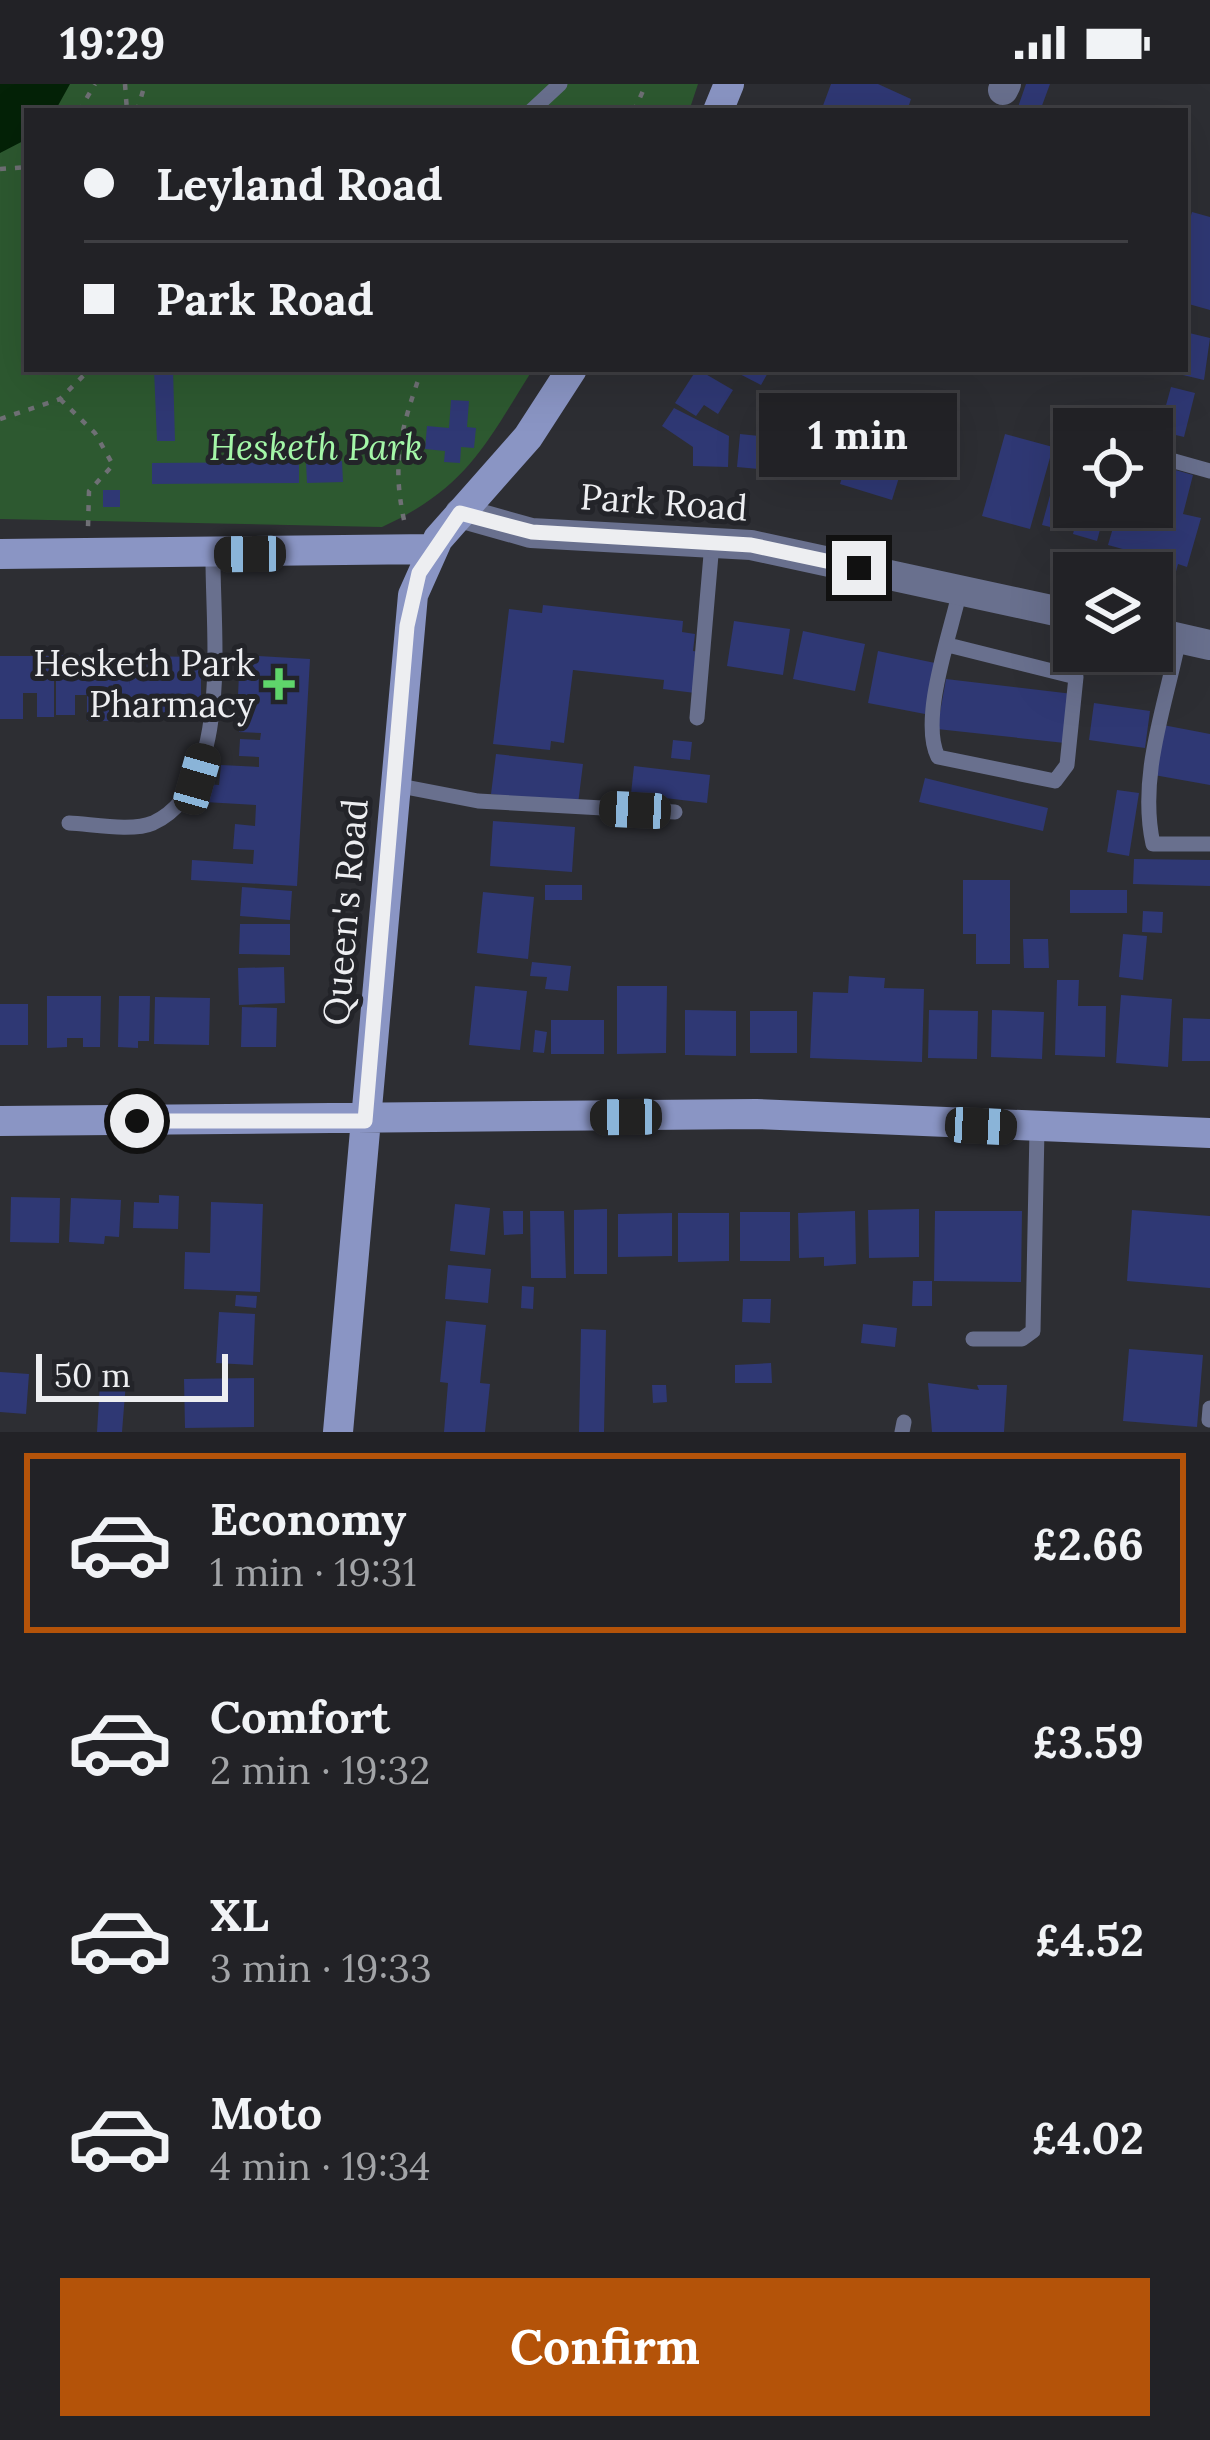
<!DOCTYPE html>
<html lang="en">
<head>
<meta charset="utf-8">
<style>
  body { margin:0; font-family:Lora,serif; background:#2e2f32; color:#f1f3f6; height:100vh; display:flex; flex-direction:column; font-size:45px; white-space:nowrap }
  * { box-sizing:border-box; margin:0 }
  p { font-size:39px; color:#a2a4a7 }
  .icon { flex:none; width:66px; height:66px; fill:none; stroke:currentColor; stroke-width:2; stroke-linecap:round; stroke-linejoin:round }
  .map { position:relative; height:1348px; overflow:hidden }
  .panel { display:flex; flex-direction:column; background:#222226; flex:1 }
  .panel>* { flex:none }
  .banner { position:absolute; left:24px; top:24px; width:1164px; height:264px; border-radius:0px; box-shadow:0 12px 48px #0002,0 0 0 3px #3f3f43; display:grid; align-content:center; height:264px; padding:0 60px; background:#222226 }
  .buttons { position:absolute; left:1053px; top:324px; display:grid; gap:24px }
  .buttons a { display:grid; place-items:center; width:120px; height:120px; border-radius:0px; background:#222226; box-shadow:0 12px 48px #0002,0 0 0 3px #3f3f43; font-size:60px }
  .scale { position:absolute; left:36px; bottom:30px; width:192px; box-sizing:border-box; padding-left:12px; border:6px solid #edeef1; border-top:0; font-size:33px; line-height:42px; white-space:nowrap; color:#edeef1; -webkit-text-stroke:9px #232429; paint-order:stroke }
  .end { position:absolute; width:54px; height:54px; margin:-27px; border:15px solid #edeef1; background:#111; box-shadow:0 0 0 6px #111 }
  .from { border-radius:50% }
  .bubble { position:absolute; height:84px; border-radius:0px; background:#222226; box-shadow:0 12px 48px #0002,0 0 0 3px #3f3f43; font-size:39px; font-weight:800; line-height:84px; text-align:center }
  .car { position:absolute; width:36px; height:72px; margin:-36px -18px; border-radius:15px; box-shadow:0 0 9px 3px #0007; background:linear-gradient(#222 24%,#8ab4d8 0 40%,#222 0 76%,#8ab4d8 0 86%,#222 0) }
  .banner b { display:flex; align-items:center; gap:42px; height:114px; font-size:45px }
  .banner b+b { border-top:3px solid #3f3f43 }
  .banner i { width:30px; height:30px; background:#f1f3f6 }
  ul { padding:21px 0 0; list-style:none }
  li { display:flex; align-items:center; gap:36px; height:180px; margin:0 24px 18px; padding:0 36px; border:6px solid transparent; border-radius:0px }
  li div { flex:1 }
  li b { display:block; font-size:45px }
  li em { font-style:normal; font-weight:800 }
  li.on { border-color:#b45309 }
  li>.icon { width:108px; height:108px; stroke-width:1.5 }
  .action { display:flex; gap:24px; margin-top:auto; padding:24px 60px }
  .action a { flex:1; height:138px; border-radius:0px; background:#b45309; color:#fff; font-size:48px; font-weight:800; line-height:138px; text-align:center }
  .status { display:flex; justify-content:space-between; align-items:center; height:84px; padding:0 60px; background:#222226; direction:ltr }
  .status svg { height:33px; fill:currentColor }
  .map>svg:first-child { display:block }
  .green { fill:#2d5930 }
  .water { fill:#042207 }
  .building { fill:#2f3874 }
  .lines { fill:none; stroke-linecap:round; stroke-linejoin:round }
  .path { stroke:#6f7075; stroke-width:4.5; stroke-dasharray:6 9; stroke-linecap:butt }
  .lane { stroke:#69708e; stroke-width:15 }
  .street { stroke:#69708e; stroke-width:30 }
  .secondary { stroke:#8a95c4; stroke-width:30 }
  .route { stroke:#edeef1; stroke-width:15 }
  .poi-dot { fill:#5fd56b; stroke:#232429; stroke-width:4.5 }
  .labels { text-anchor:middle; stroke-width:10; stroke-linejoin:round; paint-order:stroke }
  .park-label { font-size:36px; font-style:italic; fill:#a4f7a8; stroke:#232429 }
  .street-label { font-size:36px; fill:#edeef1; stroke:#232429 }
  .poi-label { font-size:36px; fill:#edeef1; stroke:#232429; text-anchor:end }
</style>
</head>
<body>
<div class="status"><b>19:29</b><svg viewBox="0 0 49 12"><path d="M0 12V9h3v3zM5 12V6h3v6zM10 12V3h3v9zM15 12V0h3v12zM26 1h20v11H26zM47 4h2v5h-2z"/></svg></div>
<div class="map">
<svg width="1210" height="1348" viewBox="0 0 1210 1348">
  <rect width="100%" height="100%" fill="#2d2e33"/>
  <path class="green" d="M0 0H698L689 27H27V285H533C486 360 467 404 382 443L0 435Z"/>
  <path class="water" d="M0 0H70L55 27H27V55L0 69Z"/>
  <path class="building" d="M831 0H878L911 15 907 27H821Z
    M1026 0H1050L1040 27 1018 23Z
    M1192 128 1210 133V226L1185 219V151Z
    M1185 248 1210 254 1204 296 1166 287 1185 285Z
    M154 285H173L175 357H157Z
    M697 285 733 306 718 330 704 321 696 332 675 319Z
    M730 285H770L761 301Z
    M1171 303 1195 309 1184 353 1159 347Z
    M788 308 836 334 826 353 777 327Z
    M451 316 469 317 467 343 476 344 474 364 461 363 460 379 444 378 445 367 425 365 427 342 449 344Z
    M674 324 729 352 728 383 693 382V363L662 342Z
    M740 350 769 353 768 362 782 363 780 387 737 383Z
    M1005 350 1053 363 1030 445 982 432Z
    M854 355 906 371 892 416 840 400Z
    M342 377 343 398 307 399 306 378Z
    M299 378V399L152 400V379Z
    M1158 381 1193 391 1183 430 1201 434 1187 483 1178 480 1174 495 1144 487 1148 472 1108 461 1119 423H1152Z
    M1055 393 1074 398 1067 447 1042 441Z
    M103 406H120V423H103Z
    M1080 423H1106L1097 457 1073 450Z
    M543 521 683 537 682 548 695 550 693 567 700 568 695 609 663 605 664 596 573 586 564 659 551 657 550 666 493 660 509 525 542 529Z
    M734 537 790 545 783 591 727 582Z
    M803 547 865 560 855 607 793 595Z
    M878 567 935 579 925 630 868 619Z
    M56 571H129V601L131 572 201 573V635H183L184 612H169V636L139 635 140 613H129L117 614 118 637H87V611H75V631H56Z
    M240 571 310 575 297 802 191 796 192 776 253 780 254 766 233 765 235 740 255 742 256 721 205 718 206 700 219 701 221 681 259 683V673L239 672 240 655 260 656 261 649 239 648 241 615 260 612 238 611Z
    M0 572H54V633H37V609H23V635H0Z
    M946 595 1073 610 1065 659 937 645Z
    M1094 619 1150 627 1145 664 1089 656Z
    M1163 641 1210 650V701L1154 691Z
    M673 656 692 658 690 676 671 674Z
    M496 670 583 680 578 720 491 710Z
    M634 682 710 691 707 719 631 710Z
    M925 694 1048 724 1043 747 919 718Z
    M1117 706 1139 709 1129 772 1107 768Z
    M493 737 575 743 572 788 490 782Z
    M1134 775 1210 776V802L1133 800Z
    M963 796H1010V880H976V850H963Z
    M545 801H582V816H545Z
    M242 803 292 807 290 836 240 832Z
    M1070 806H1127V829H1070Z
    M483 808 534 813 528 875 477 869Z
    M1143 827 1163 828 1162 849 1142 848Z
    M240 840H290V871L239 870Z
    M1123 850 1147 852 1143 896 1119 893Z
    M1023 855H1048L1049 884H1024Z
    M532 878 571 882 568 907 545 905 547 893 530 892Z
    M284 883 285 919 239 921 238 884Z
    M849 892 885 894 884 904 924 905 922 978 810 974 813 908 848 909Z
    M1057 896H1079L1078 922H1106L1105 973 1055 971Z
    M475 902 527 907 520 966 469 961Z
    M617 902H667L666 969 617 970Z
    M1121 911 1172 915 1168 983 1116 979Z
    M47 912H101L100 963H83V954H67V963L47 964Z
    M119 912H150L149 957H138V964L118 963Z
    M155 913 210 914 209 961 154 960Z
    M0 920H28V961H0Z
    M242 923 277 924 276 963H241Z
    M685 926 736 927V972L685 971Z
    M929 926 978 927 977 975 928 974Z
    M992 926 1044 928 1042 975 991 973Z
    M750 927H797V969H750Z
    M1183 934 1210 935V977H1182Z
    M551 936H604V970H551Z
    M535 946 547 948 544 969 533 968Z
    M159 1111 179 1112 178 1145 133 1144 134 1118 159 1119Z
    M11 1113 60 1114 59 1159 10 1158Z
    M71 1114 121 1116 119 1153 105 1152 104 1160 69 1158Z
    M211 1118 263 1120 260 1208 184 1205 185 1168 210 1169Z
    M455 1120 490 1124 485 1171 450 1167Z
    M607 1125V1190H574V1126Z
    M919 1125V1173L869 1174 868 1126Z
    M1132 1126 1210 1132V1204L1127 1197Z
    M503 1127H523V1150L504 1151Z
    M530 1127H564L566 1194H531Z
    M855 1127 856 1180 824 1182V1173L799 1174 798 1129Z
    M935 1127H1022L1021 1198 934 1197Z
    M740 1128H790V1177H740Z
    M672 1129V1172L618 1173V1130Z
    M678 1129H729V1177L678 1178Z
    M448 1181 491 1185 488 1219 445 1215Z
    M913 1197H932V1222H912Z
    M522 1202 534 1203 533 1225 521 1224Z
    M236 1211 257 1212 256 1224 235 1222Z
    M743 1215H771L770 1239 742 1238Z
    M219 1228 255 1230 253 1281 216 1279Z
    M446 1237 486 1241 480 1299 490 1300 485 1348H444L448 1299 440 1298Z
    M863 1240 897 1244 895 1263 861 1259Z
    M581 1245 606 1246 604 1348H579Z
    M1129 1265 1203 1271 1197 1343 1123 1337Z
    M771 1279 772 1299H735V1281Z
    M101 1283 127 1285 122 1348H97Z
    M0 1288 29 1290 26 1330 0 1328Z
    M254 1294V1343L185 1344 184 1295Z
    M928 1299 979 1306 977 1301H1007L1004 1348H932Z
    M652 1301H666L667 1318 653 1319Z"/>
  <g class="lines">
    <path class="path" d="M125 0 127 27
      M79 27 95 0
      M137 27 145 0
      M634 27 646 0
      M0 85 27 83
      M60 315 95 349 113 381 89 407 88 443
      M0 335 60 315 90 285
      M404 436C391 376 402 342 422 285"/>
    <path class="lane" d="M531 27 560 0
      M1167 375 1210 387
      M1179 554C1166 621 1138 691 1153 760H1210
      M948 561 1076 593 1067 681 1055 697 938 673C919 635 951 548 960 506
      M697 634 712 459
      M395 701 478 717 675 728
      M69 739C92 740 132 748 153 739 234 702 212 544 213 471
      M973 1255H1022L1033 1247 1037 1045
      M1209 1336 1210 1324
      M902 1348 904 1338"/>
    <path class="street" d="M1003 6 1006 0
      M460 429 531 449 751 461 1074 531
      M1152 548 1210 561"/>
    <path class="secondary" d="M718 27 729 0
      M0 470 433 465
      M0 1037 756 1030 1210 1049
      M338 1348 413 511 438 455 528 353 572 285"/>
  </g>
  <g class="lines">
    <path class="route" d="M137 1037H365L407 542 419 489 460 429 532 448 751 461 859 484"/>
  </g>
  <path class="poi-dot" d="M273 582h12v12h12v12h-12v12h-12v-12h-12v-12h12z"/>
  <g class="labels">
    <g class="park-label">
      <text x="316" y="376">Hesketh Park</text>
    </g>
    <g class="street-label">
      <text transform="translate(664 418) rotate(4)" y="13">Park Road</text>
      <text transform="translate(345 828) rotate(-85)" y="13">Queen's Road</text>
    </g>
    <g class="poi-label">
      <text x="255" y="592">Hesketh Park<tspan x="255" dy="41">Pharmacy</tspan></text>
    </g>
  </g>
</svg>
<div class="buttons">
<a><svg class="icon" aria-label="locate" viewBox="0 0 24 24"><circle cx="12" cy="12" r="6"/><path d="M12 2v4M12 18v4M2 12h4M18 12h4"/></svg></a>
<a><svg class="icon" aria-label="layers" viewBox="0 0 24 24"><path d="M12 4l9 5-9 5-9-5zM3 14l9 5 9-5"/></svg></a>
</div>
<div class="scale">50 m</div>
<i class="end from" style="left:137px;top:1037px"></i>
<i class="end" style="left:859px;top:484px"></i>
<div class="bubble" style="left:759px;top:309px;width:198px">1 min</div>
<i class="car" style="left:250px;top:470px;rotate:269deg"></i>
<i class="car" style="left:197px;top:695px;rotate:16deg"></i>
<i class="car" style="left:635px;top:726px;rotate:273deg"></i>
<i class="car" style="left:626px;top:1033px;rotate:269deg"></i>
<i class="car" style="left:981px;top:1042px;rotate:93deg"></i>
<div class="banner">
<b><i class="from"></i>Leyland Road</b>
<b><i></i>Park Road</b>
</div>
</div>
<section class="panel">
<ul>
<li class="on"><svg class="icon" aria-label="car" viewBox="0 0 24 24"><path d="M5 17H2v-5l4-1 3-4h7l3 4 3 1v5h-3M9 17h6M6 11h13"/><circle cx="7" cy="17" r="2"/><circle cx="17" cy="17" r="2"/></svg><div><b>Economy</b><p>1 min · 19:31</p></div><em>£2.66</em></li>
<li><svg class="icon" aria-label="car" viewBox="0 0 24 24"><path d="M5 17H2v-5l4-1 3-4h7l3 4 3 1v5h-3M9 17h6M6 11h13"/><circle cx="7" cy="17" r="2"/><circle cx="17" cy="17" r="2"/></svg><div><b>Comfort</b><p>2 min · 19:32</p></div><em>£3.59</em></li>
<li><svg class="icon" aria-label="car" viewBox="0 0 24 24"><path d="M5 17H2v-5l4-1 3-4h7l3 4 3 1v5h-3M9 17h6M6 11h13"/><circle cx="7" cy="17" r="2"/><circle cx="17" cy="17" r="2"/></svg><div><b>XL</b><p>3 min · 19:33</p></div><em>£4.52</em></li>
<li><svg class="icon" aria-label="car" viewBox="0 0 24 24"><path d="M5 17H2v-5l4-1 3-4h7l3 4 3 1v5h-3M9 17h6M6 11h13"/><circle cx="7" cy="17" r="2"/><circle cx="17" cy="17" r="2"/></svg><div><b>Moto</b><p>4 min · 19:34</p></div><em>£4.02</em></li>
</ul>
<div class="action"><a>Confirm</a></div>
</section>
</body>
</html>
